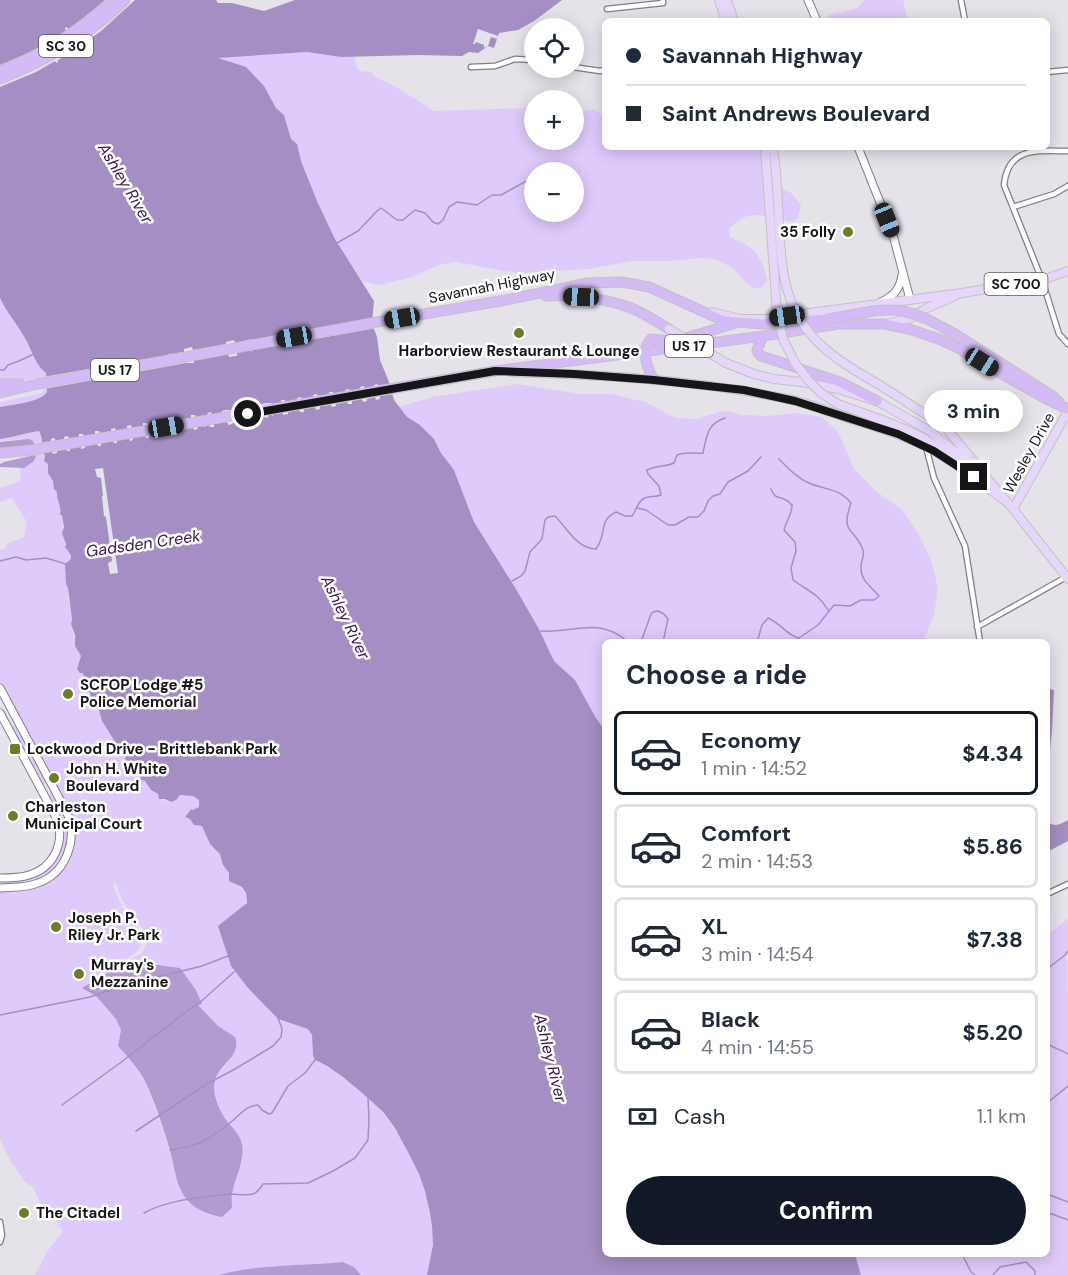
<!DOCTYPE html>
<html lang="en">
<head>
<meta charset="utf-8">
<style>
  body { margin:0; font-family:"DM Sans",sans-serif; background:#f6f6f7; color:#1f2937; height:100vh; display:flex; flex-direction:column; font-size:22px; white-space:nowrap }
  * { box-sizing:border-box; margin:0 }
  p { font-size:20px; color:#747a83 }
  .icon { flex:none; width:33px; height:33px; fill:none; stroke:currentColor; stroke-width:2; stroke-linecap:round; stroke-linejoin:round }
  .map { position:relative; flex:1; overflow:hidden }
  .side { position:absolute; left:602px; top:639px; width:448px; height:618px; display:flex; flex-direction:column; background:#fff; border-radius:9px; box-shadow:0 3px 15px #0003 }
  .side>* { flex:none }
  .guide { position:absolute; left:602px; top:18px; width:448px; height:132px; border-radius:9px; box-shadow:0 3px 15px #0003; display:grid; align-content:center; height:132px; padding:0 24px; background:#fff }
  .fabs { position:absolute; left:524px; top:18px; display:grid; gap:12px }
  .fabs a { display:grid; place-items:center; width:60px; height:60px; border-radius:50%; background:#fff; box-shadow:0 3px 15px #0003; font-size:30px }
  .end { position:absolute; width:27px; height:27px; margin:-14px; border:8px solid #161518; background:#fff; box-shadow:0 0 0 3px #fff }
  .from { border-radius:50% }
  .bubble { position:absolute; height:42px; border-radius:21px; background:#fff; box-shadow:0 3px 15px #0003; font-size:20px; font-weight:700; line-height:42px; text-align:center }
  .car { position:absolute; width:18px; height:36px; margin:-18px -9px; border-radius:8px; box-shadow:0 0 4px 2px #0007; background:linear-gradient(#222 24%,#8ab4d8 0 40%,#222 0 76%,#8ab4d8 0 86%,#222 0) }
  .guide b { display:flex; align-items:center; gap:21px; height:57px; font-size:22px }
  .guide b+b { border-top:2px solid #e0e1e3 }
  .guide i { width:15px; height:15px; background:#1f2937 }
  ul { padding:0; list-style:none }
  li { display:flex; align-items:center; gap:18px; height:84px; margin:0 12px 9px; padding:0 12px; border:3px solid #e0e1e3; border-radius:9px }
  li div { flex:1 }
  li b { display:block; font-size:22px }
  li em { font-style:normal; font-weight:700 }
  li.on { border-color:#111827 }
  li>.icon { width:54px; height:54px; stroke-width:1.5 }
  h2 { padding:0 24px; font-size:27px; line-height:72px }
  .pay { display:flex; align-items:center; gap:15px; height:66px; padding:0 24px; font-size:22px }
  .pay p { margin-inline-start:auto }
  .button { display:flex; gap:12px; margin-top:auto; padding:12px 24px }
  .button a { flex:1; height:69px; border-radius:36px; background:#111827; color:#fff; font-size:24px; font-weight:700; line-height:69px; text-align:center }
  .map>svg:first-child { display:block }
  .green { fill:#dfcafc; fill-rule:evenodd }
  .forest { fill:#b29bd0 }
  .water { fill:#a58ec3 }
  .pier { fill:#e5e2ea }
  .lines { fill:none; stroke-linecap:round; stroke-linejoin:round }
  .stream { stroke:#a58ec3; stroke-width:1.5 }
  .street-casing { stroke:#817e85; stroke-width:7 }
  .secondary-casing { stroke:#817e85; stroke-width:9 }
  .primary-casing { stroke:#c2c2c3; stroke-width:10 }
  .highway-casing { stroke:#c2c2c3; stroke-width:11 }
  .street { stroke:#fff; stroke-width:4.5 }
  .secondary { stroke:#fff; stroke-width:7 }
  .primary { stroke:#e5d6fa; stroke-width:8 }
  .highway { stroke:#d4bbf6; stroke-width:9 }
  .primary-bridge-casing { stroke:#c2c2c3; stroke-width:10; stroke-linecap:butt }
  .highway-bridge-casing { stroke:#c2c2c3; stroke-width:11; stroke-linecap:butt }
  .primary-bridge { stroke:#e5d6fa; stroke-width:8 }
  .highway-bridge { stroke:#d4bbf6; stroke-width:9 }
  .route { stroke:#161518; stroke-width:8 }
  .poi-dot { fill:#6e7c2a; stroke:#fff; stroke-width:2 }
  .labels { text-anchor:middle; stroke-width:5; stroke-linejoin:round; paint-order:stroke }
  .shield { fill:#fff; stroke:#5c5b5d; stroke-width:1.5 }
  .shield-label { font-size:14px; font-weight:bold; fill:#161518 }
  .poi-label { font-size:15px; font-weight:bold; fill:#161518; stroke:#fff; text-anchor:start }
  .street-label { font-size:15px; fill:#161518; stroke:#fff }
  .water-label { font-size:16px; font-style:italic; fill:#351453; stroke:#fff }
</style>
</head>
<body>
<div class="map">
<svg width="1068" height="1275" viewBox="0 0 1068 1275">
  <rect width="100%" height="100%" fill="#e5e2ea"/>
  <path class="green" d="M864 0H903L908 21H830L829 15 858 8Z
    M307 52 341 57 354 56 357 68 362 72 370 71 376 77 398 88 434 111 529 108 534 110V140H573V114L594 109 604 117V147H648L675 149 688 147H758L765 159 771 180 778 187 791 193 801 205 798 218 793 222C768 218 750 205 729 229L730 237C737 241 747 244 753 250 761 258 766 271 767 282L760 289 752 287 748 284 740 276 733 268 715 259 701 258 669 261H632L588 269 524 273 504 271 456 262 439 265 412 277 380 285 362 281 339 246 317 201 301 161 297 144 291 139 284 115 216 58ZM534 172H573V212H534Z
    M0 298C7 313 18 325 26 340 32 351 36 366 46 373V377L28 380 0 381Z
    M517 384 580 394H611L645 402 675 418 697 419 719 412 730 411 742 415 768 416 796 413 822 417 838 432 854 469 877 492 902 510 918 533 931 560 938 588 934 615 923 642H604V729L596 718 575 680 555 662 550 653 540 631 516 589 474 522 454 470 441 453 434 439 420 425 407 417 398 407 432 397Z
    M44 388H47V392C39 403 14 404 0 407V402L38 394 42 393Z
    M40 431 42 443 35 445 34 442 28 439 0 441V439C14 437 26 433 40 431Z
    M43 452 45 457 44 461 48 464C49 471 53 486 57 492 56 500 62 506 60 514L62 515C63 521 62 527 63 534 64 539 66 543 65 548L67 549 71 556V559L69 562 68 597 72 619 71 624 77 650 81 656 77 669 80 673H83C86 678 86 681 84 686L90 692 91 699 99 710 102 721 117 745 126 755 127 759 137 770 141 780C148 781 147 785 152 790 155 793 157 792 159 798L168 802 175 801 180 795 193 796 199 800V807L193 810 191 809 186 814 196 825 202 826 220 854 223 865 229 873 232 883C263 890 233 929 225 946 226 953 228 961 232 967 241 981 254 993 265 1005 269 1010 273 1016 278 1019 285 1023 304 1026 308 1029 317 1036 309 1053 315 1060 318 1063 326 1066 331 1069 344 1078 358 1089 370 1100 407 1133 434 1194 433 1244 432 1254 430 1265 427 1275H361L354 1267 343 1262C302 1266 258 1264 218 1275H35L47 1252 63 1231 55 1220 42 1207 33 1187 25 1182 10 1160 0 1139V891L39 885 69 857 67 809 0 683V550L5 549 7 544 24 537 27 522 12 498 0 502V488L18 482 21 480 19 458ZM116 883C118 889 120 896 123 901 135 923 166 944 128 961L127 958C136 954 143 948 142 937L132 919 121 905 113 885ZM196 990 201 1003 197 1005 218 1027 235 1037C233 1045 231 1057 227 1064 223 1069 218 1073 216 1080 211 1093 219 1114 230 1123L243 1158 231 1194 232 1208 222 1217 209 1215 196 1208 175 1176 171 1156 162 1127 146 1083 133 1063 118 1046 121 1030 116 1019 96 996Z
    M14 725 17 726 46 779V782L45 784H41L12 730V727Z
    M51 793 53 794C59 805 67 816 68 828 71 865 41 888 6 884L3 883 4 881 45 871 57 857 62 844 63 834 48 796Z
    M1068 919V951L1066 953C1068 965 1068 978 1067 990L1068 992V1275H861L855 1254H1047V935Z"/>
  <path class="forest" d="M28 439 32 440 35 445 0 449V442Z
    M35 455 36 456 34 461 24 468 0 467V464L4 462Z
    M127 961 180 968 196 990 202 1004 198 1005 218 1026 235 1037C242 1056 219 1064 215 1081 212 1093 218 1107 224 1117 230 1126 239 1132 242 1144 245 1162 235 1177 232 1194 231 1198 232 1203 232 1208L222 1217C207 1215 191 1208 183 1194 176 1182 174 1168 171 1154 164 1130 156 1105 146 1083 139 1069 128 1057 118 1046L121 1030 116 1019 96 996 82 988Z
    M343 1262 354 1267 361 1275H218C258 1264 302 1266 343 1262Z"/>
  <path class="water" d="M0 0H216L218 3H232L264 11 295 0H562L534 21 518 30 499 33 494 48 488 46 478 53 469 52 462 56 418 55 341 57 307 52 218 58 246 67 264 86 276 108 284 115 291 139 297 144 301 161 317 201 335 239 374 301 372 323 377 337 380 360 389 382 394 400 407 417 420 425 434 439 441 453 454 470 474 522 516 589 540 631 550 653 555 662 575 680 596 718 604 729V1254H855L861 1275H427L433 1245 432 1226 430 1213 425 1191 419 1174 410 1156 395 1128 384 1113 368 1098 343 1077 327 1066 315 1060 313 1056 312 1035 308 1029 278 1019 248 988 231 966 218 926 247 903 246 893 242 887 229 881V873L223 865 220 854 210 844 202 826 194 825 190 819 185 817 191 809 193 810 199 807V800L193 796 180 795 176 800 171 802 165 799H159L158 794 151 790 145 781 141 780C139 771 133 763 125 759L126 755 117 745 102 721 99 710 93 706 91 701 90 692 85 691 84 686 86 682 83 673H80L77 669 81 656 75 646V635L71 624 72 619 68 588 66 584 65 564 71 559V556L67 549 65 548 66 544 62 533 64 527 62 515H60C62 506 56 500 57 492L54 489 53 481 48 473V464L44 461 45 456C40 446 44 440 39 431 26 433 14 437 0 439V407C14 404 39 403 47 392L46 373C36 366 32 351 26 340 18 325 7 313 0 298Z
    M1050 689 1054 690 1052 731 1047 778V692Z
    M1068 820V841L1047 852V822C1056 827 1059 825 1068 820Z"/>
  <path class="pier" d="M106 0H135L101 31 80 46 81 48 79 49 78 48 58 60V62L57 63 55 61 36 72 0 87V65L33 51 45 44 44 42 46 40 48 42 56 37 66 31 65 28 66 27 69 29Z
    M478 29 498 36 497 39 491 37 488 46 484 48V45L476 42 475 44H473Z
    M376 318 377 328 252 350V352L250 350 237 353V356H235L229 357 228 354 194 360V363H186L44 389 43 377 168 355 170 353 171 354 184 352V349L192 347 193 350 226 344V342L234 340 235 343 248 340 250 339V340Z
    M378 384V387L393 384 395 394 380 396V399L376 400 375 397 367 399V401L363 402 362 399 352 401V404H348L347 402 336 404V406L332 407 331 405 320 406V409L316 410 315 407 304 409V412H300L299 410 288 412V414L283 415V413L274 414 272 416V415H269L268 417 266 418 263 416 234 421 232 424 228 425V423L226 422 214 424V427H210L209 425 204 427 203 426 197 427 198 429 194 430 193 428 181 430V432L178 433 177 430 165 432V435H162L161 433 149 435V438H146L145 436 133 438V440L130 441 129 438 117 440V443H114L113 441 101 443V446H98L97 444 85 446V448L81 449V447L70 448V451H67L66 449 57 450V453L53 454 52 451 40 453 39 449V443L51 441V439L55 438V441L64 439V437L68 436 69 438 79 437V434H83L84 436 95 434V431H99L100 433 111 431V429L115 428 116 431 127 429V426L131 425 132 428 143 426V423H147L148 425 159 423V421L163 420 164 423 175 421V418L179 417 180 420 191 418V415H195L196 417 201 416 203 415 204 416 207 415 208 413 211 412 212 415 222 413V411L226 410H231V411L250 408 261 406 262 404 266 403H272V404L281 403V400H285L286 402 297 400V398L301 397 302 399 313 398V395L317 394 318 397 329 395V392H333L334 394 345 392V390L349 389 350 391 360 390V387L364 386 365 389 374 387V385Z
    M103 468 118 573 110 574 108 563 112 561 106 517 104 516 102 496H103L101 478 97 477 95 469Z"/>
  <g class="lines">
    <path class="stream" d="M337 243 358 231 377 211 381 208 397 220H403L415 210 425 213 433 222 438 224 443 220 449 207 457 202 477 205 492 195H501L532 178 534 179
      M0 370H4L8 365 19 361 34 354
      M779 459C788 468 797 478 809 483 825 490 839 488 851 503 840 535 854 526 863 550 865 557 860 562 861 569 861 581 872 587 879 596L874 600H861L850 606 834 605 818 625 799 638 797 642
      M771 489C775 499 778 496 786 500 789 501 790 504 792 505 792 515 786 521 784 530L795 542 796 551 791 568 793 580C808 591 819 594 828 610
      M637 508 646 510 668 525H675L689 517H698L704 511 708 501 713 496 720 494 728 482 748 471 761 457
      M0 561 16 557 26 560 46 558 66 564
      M512 581 521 576 525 571 530 552 542 539 544 526 545 520 548 517 555 516C567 528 577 549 596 549 598 546 600 542 601 539 605 526 602 519 616 512L625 516H632C637 510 637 501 645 498 649 496 656 497 661 495L659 486 648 474 647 470C657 465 665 467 674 463L677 455C687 451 693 454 703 453 707 435 707 424 725 418
      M541 631C575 633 599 616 628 642
      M641 642 651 614 653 612 658 611 664 614 668 619 663 642
      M709 642H713
      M757 642 762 625 768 618C780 623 786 634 798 638
      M1047 969 1065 955 1068 951
      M0 1015 90 997 126 985 202 966 228 956
      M1047 1043C1051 1047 1061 1050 1068 1054
      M1047 1103 1068 1086
      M62 1105 120 1063 191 1008 197 1005 234 972
      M136 1131 207 1084 235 1069 273 1046 281 1037 282 1029 278 1018
      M170 1150C183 1148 196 1146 207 1139 215 1134 224 1128 231 1122 241 1114 245 1106 258 1105L262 1110 269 1114 272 1113 288 1086 305 1073 315 1060
      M1047 1194 1068 1202
      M144 1213C169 1199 201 1198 230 1194 237 1194 246 1196 253 1194 258 1192 260 1189 263 1184L308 1183 333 1171 355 1158 368 1140 369 1119 368 1097
      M1047 1214H1052L1068 1220
      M962 1254 971 1272 975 1275
      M993 1275 1000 1267 1026 1262 1035 1271V1275"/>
    <g class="street-casing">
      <path id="street" d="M961 0 965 21
        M607 9 663 3V0
        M471 67 495 66 515 59 534 60
        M573 67 600 71 604 70
        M546 68 549 70 556 68
        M1047 72 1068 70
        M1068 151C1038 151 1008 146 1004 185L1042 280 1059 334 1068 344
        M1013 207 1054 194 1068 186
        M926 447 934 478 965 546 980 642
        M977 627 1068 576
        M1047 894 1068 884
        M0 1222 2 1235 0 1242"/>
    </g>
    <g class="secondary-casing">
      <path id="secondary" d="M808 0 817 21
        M858 147 893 235 910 299
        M881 302C894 296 900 289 902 275
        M0 688 66 811C79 837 67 873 38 883 27 888 12 887 0 888
        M0 713 58 821C64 845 53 868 29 875 20 878 9 878 0 878"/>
    </g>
    <g class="primary-casing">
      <path id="primary" d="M719 0 726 21
        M727 0 734 21
        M712 312 740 319H764L962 293 1042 280 1068 271
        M886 324 911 318 925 309 955 296
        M708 352 726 363 754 374 774 379 801 382 838 389 877 401 930 431 985 476 1013 509 1068 579
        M511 372C605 375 700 380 792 400 811 404 829 412 848 418 877 427 906 436 933 450 958 464 981 483 1004 500
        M894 394 945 427 977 465
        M871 416C902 427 933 439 957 462
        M1013 509 1068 411"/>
    </g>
    <g class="highway-casing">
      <path id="highway" d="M0 71C42 55 80 30 113 0
        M0 79C47 61 89 35 125 0
        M546 296C575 295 604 298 631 308 644 313 657 322 669 329
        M955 334 1051 395 1059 402
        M763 336 757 350 758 353 761 356 840 382 877 401
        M654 380C647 368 640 351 651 339L671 341 679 340 733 324
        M0 384H20
        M0 393 38 384 383 321 506 300 588 283 622 282 649 287 724 321 763 324 827 319
        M0 453 32 450 495 371 763 336 838 324H884L909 329 939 339 958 348 1000 373 1046 399 1068 409"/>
    </g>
    <use href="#street" class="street"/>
    <use href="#secondary" class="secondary"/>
    <use href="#primary" class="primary"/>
    <use href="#highway" class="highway"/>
    <g class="primary-bridge-casing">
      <path id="primary-bridge" d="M765 147 777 312 783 339 795 363 809 381 821 393 838 404 871 416
        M773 147C777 173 778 199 779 225 782 272 784 311 822 346 842 365 871 379 894 394
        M669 329 708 352"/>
    </g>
    <g class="highway-bridge-casing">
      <path id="highway-bridge" d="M827 319C850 316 880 307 903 311 922 315 938 325 955 334"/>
    </g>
    <use href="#primary-bridge" class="primary-bridge"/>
    <use href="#highway-bridge" class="highway-bridge"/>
  </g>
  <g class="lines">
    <path class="route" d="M248 414 495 371 574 374 654 380 744 390 795 401 898 434 934 451 974 477"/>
  </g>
  <g class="poi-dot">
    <circle cx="848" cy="232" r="6"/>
    <circle cx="519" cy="333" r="6"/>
    <circle cx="68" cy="694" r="6"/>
    <rect x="9" y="743" width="12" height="12" rx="3"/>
    <circle cx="54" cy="778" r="6"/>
    <circle cx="13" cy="816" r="6"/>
    <circle cx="56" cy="927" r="6"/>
    <circle cx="79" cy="974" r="6"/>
    <circle cx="24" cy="1213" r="6"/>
  </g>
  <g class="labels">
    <g class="shield">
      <rect x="39" y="35" width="54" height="22" rx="4.5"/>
      <rect x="984.5" y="273" width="63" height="22" rx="4.5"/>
      <rect x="665" y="335" width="48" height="22" rx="4.5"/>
      <rect x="91" y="359" width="48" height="22" rx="4.5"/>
    </g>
    <g class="shield-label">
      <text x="66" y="51">SC 30</text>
      <text x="1016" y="289">SC 700</text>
      <text x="689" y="351">US 17</text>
      <text x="115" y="375">US 17</text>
    </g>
    <g class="poi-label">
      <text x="836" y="237" text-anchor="end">35 Folly</text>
      <text x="519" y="356" text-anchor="middle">Harborview Restaurant &amp; Lounge</text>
      <text x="80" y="690">SCFOP Lodge #5<tspan x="80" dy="17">Police Memorial</tspan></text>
      <text x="27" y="754">Lockwood Drive - Brittlebank Park</text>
      <text x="66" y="774">John H. White<tspan x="66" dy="17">Boulevard</tspan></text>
      <text x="25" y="812">Charleston<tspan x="25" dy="17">Municipal Court</tspan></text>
      <text x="68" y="923">Joseph P.<tspan x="68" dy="17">Riley Jr. Park</tspan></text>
      <text x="91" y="970">Murray's<tspan x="91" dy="17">Mezzanine</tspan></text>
      <text x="36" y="1218">The Citadel</text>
    </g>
    <g class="street-label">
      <text transform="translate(492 286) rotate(-11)" y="5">Savannah Highway</text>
      <text transform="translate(1029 453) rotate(-61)" y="5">Wesley Drive</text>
    </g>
    <g class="water-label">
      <text transform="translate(126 183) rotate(59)" y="6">Ashley River</text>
      <text transform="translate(143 543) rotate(-8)" y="6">Gadsden Creek</text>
      <text transform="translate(346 617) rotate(64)" y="6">Ashley River</text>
      <text transform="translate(551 1058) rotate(76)" y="6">Ashley River</text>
    </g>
  </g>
</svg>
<div class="fabs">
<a><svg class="icon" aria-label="locate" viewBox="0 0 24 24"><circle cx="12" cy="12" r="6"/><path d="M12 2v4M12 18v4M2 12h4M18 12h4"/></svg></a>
<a>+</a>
<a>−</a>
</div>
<i class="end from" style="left:248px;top:414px"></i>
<i class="end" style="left:974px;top:477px"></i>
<div class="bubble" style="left:924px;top:390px;width:99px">3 min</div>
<i class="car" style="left:887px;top:220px;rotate:158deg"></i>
<i class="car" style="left:581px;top:297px;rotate:272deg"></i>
<i class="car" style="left:787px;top:316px;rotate:262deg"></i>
<i class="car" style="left:402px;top:318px;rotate:260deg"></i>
<i class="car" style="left:294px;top:337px;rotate:260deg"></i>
<i class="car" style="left:982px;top:362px;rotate:122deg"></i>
<i class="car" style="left:166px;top:427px;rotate:80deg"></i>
<div class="guide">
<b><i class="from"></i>Savannah Highway</b>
<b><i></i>Saint Andrews Boulevard</b>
</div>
<section class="side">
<h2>Choose a ride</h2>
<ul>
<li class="on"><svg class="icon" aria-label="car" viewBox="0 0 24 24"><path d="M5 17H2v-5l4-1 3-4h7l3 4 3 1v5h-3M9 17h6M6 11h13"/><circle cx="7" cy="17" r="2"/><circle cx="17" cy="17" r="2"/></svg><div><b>Economy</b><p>1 min · 14:52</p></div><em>$4.34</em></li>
<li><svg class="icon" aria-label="car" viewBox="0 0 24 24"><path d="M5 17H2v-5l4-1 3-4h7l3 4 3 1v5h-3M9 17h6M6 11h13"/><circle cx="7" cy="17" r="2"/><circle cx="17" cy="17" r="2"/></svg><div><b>Comfort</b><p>2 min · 14:53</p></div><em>$5.86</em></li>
<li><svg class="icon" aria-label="car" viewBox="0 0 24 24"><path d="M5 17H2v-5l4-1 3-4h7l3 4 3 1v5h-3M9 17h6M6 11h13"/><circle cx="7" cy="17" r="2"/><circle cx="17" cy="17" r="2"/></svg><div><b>XL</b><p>3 min · 14:54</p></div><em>$7.38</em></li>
<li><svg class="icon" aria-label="car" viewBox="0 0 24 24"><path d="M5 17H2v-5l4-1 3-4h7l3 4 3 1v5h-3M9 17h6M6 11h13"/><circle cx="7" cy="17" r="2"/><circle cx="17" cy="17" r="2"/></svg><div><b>Black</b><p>4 min · 14:55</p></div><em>$5.20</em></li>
</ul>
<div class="pay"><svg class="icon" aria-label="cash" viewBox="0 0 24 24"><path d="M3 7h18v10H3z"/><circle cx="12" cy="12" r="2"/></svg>Cash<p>1.1 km</p></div>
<div class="button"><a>Confirm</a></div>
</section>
</div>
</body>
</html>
